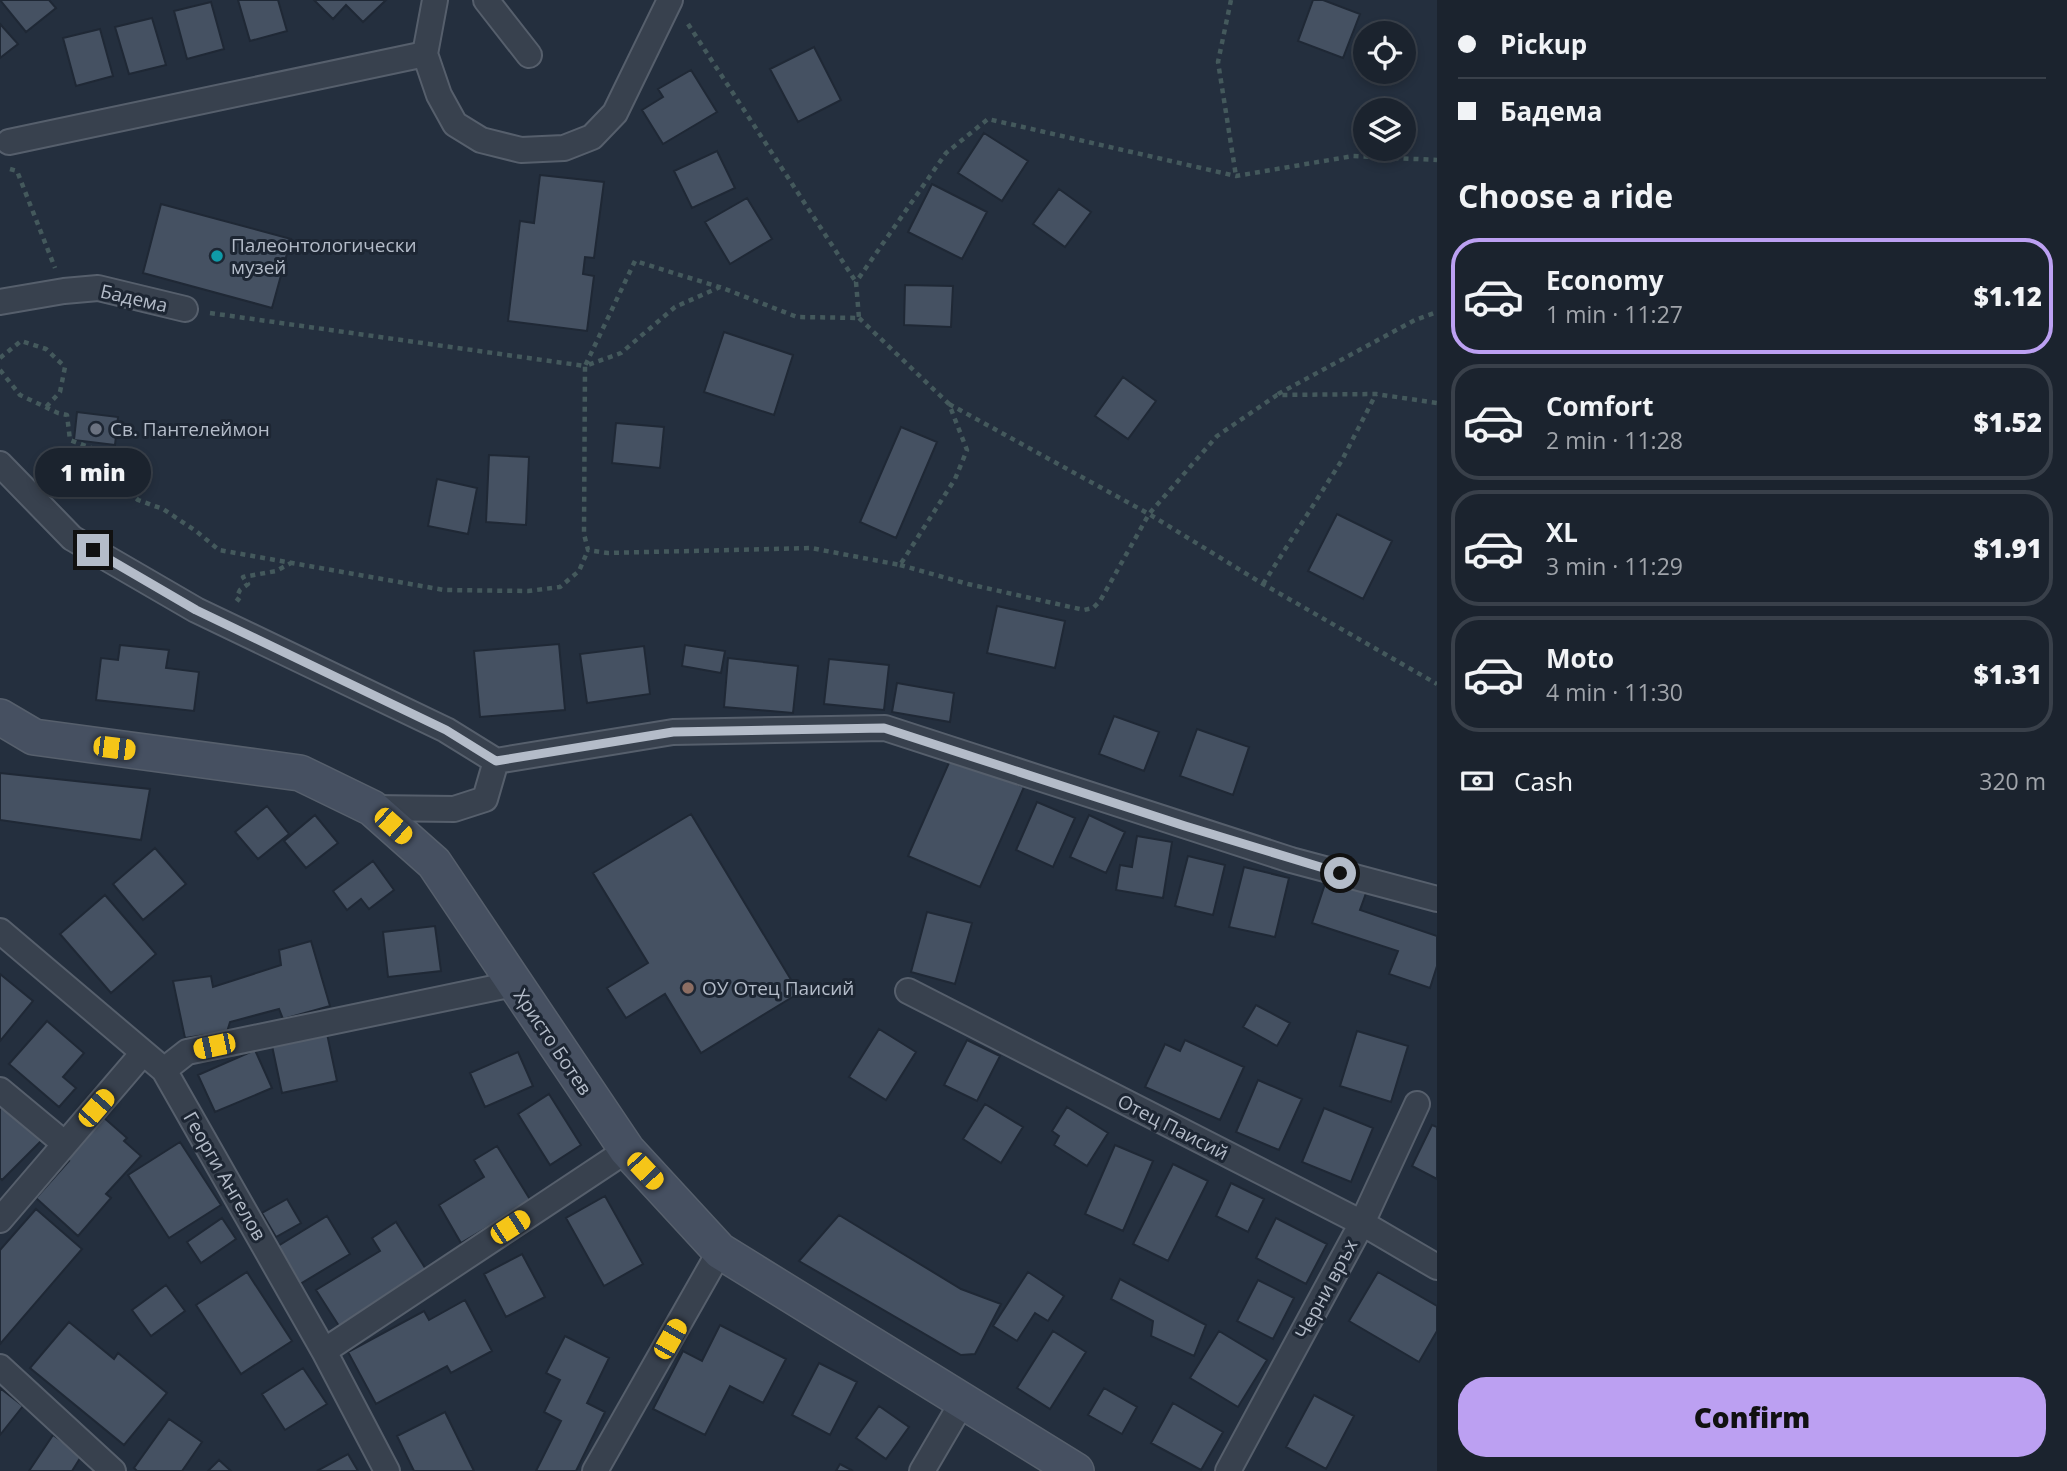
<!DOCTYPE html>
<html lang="en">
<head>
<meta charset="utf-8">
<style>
  body { margin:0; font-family:"Open Sans",sans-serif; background:#242b36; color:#f1f3f6; height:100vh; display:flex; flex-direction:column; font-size:26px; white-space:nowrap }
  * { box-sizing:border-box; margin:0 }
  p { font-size:23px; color:#a0a4aa }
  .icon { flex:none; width:38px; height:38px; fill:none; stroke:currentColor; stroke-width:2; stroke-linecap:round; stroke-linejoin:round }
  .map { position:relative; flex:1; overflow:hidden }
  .panel { display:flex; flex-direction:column; background:#1b232e; width:630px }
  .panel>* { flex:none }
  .guide { display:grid; align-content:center; height:154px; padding:0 21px; background:#1b232e }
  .tools { position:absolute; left:1353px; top:21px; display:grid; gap:14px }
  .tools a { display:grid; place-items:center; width:63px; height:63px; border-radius:50%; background:#1b232e; box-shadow:0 4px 10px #0003,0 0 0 2px #39404a; font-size:35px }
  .end { position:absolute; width:32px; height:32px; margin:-16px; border:9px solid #b4bcc9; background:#111; box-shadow:0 0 0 4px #111 }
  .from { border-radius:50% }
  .bubble { position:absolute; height:49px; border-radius:24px; background:#1b232e; box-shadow:0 4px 10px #0003,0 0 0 2px #39404a; font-size:23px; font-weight:800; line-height:49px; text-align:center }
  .car { position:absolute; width:21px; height:42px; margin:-21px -10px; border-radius:9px; box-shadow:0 0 5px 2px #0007; background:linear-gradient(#f5c518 24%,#345 0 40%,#f5c518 0 76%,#345 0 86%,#f5c518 0) }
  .guide b { display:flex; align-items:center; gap:24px; height:66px; font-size:26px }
  .guide b+b { border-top:2px solid #39404a }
  .guide i { width:18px; height:18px; background:#f1f3f6 }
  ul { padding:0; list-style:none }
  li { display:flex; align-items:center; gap:21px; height:116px; margin:0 14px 10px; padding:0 7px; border:4px solid #39404a; border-radius:28px }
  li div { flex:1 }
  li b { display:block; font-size:26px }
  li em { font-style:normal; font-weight:800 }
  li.active { border-color:#bca0f2 }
  li>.icon { width:63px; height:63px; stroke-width:1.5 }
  h2 { padding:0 21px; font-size:32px; line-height:84px }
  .pay { display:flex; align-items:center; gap:18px; height:77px; padding:0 21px; font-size:26px }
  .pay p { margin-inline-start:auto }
  .cta { display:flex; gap:14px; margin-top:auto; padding:14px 21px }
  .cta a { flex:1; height:80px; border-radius:28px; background:#bca0f2; color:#111; font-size:28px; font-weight:800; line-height:80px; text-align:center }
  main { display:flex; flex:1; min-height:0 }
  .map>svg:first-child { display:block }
  .building { fill:#455162; stroke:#1f2835; stroke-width:2 }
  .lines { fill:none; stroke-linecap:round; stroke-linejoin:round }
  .street-casing { stroke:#565f6c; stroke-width:28 }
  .secondary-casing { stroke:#565f6c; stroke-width:38 }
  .path { stroke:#44595c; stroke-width:4.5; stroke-dasharray:5 5; stroke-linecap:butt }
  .street { stroke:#38414e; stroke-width:24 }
  .secondary { stroke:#465061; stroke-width:35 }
  .route { stroke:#b4bcc9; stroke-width:9 }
  .culture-dot { fill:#0f9aa8; stroke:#1d2633; stroke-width:2.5 }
  .worship-dot { fill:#6b7280; stroke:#1d2633; stroke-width:2.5 }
  .education-dot { fill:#8d6e63; stroke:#1d2633; stroke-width:2.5 }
  .labels { text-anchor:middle; stroke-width:6; stroke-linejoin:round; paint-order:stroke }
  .poi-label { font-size:19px; fill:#b4bcc9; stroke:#1d2633; text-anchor:start }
  .street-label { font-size:19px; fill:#b4bcc9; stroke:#1d2633 }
</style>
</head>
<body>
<main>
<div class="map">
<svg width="1437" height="1471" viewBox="0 0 1437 1471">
  <rect width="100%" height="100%" fill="#242f3e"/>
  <path class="building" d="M0 0H49L56 8 26 32Z
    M238 0H278L287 31 250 41Z
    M314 0H386L363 22 346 5 333 19Z
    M1313 0H1323L1360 14 1343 58 1298 41Z
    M211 2 224 49 187 59 174 11Z
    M152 18 166 65 129 74 115 27Z
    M0 24 18 44 0 58Z
    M100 29 113 76 76 86 63 38Z
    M814 47 841 100 798 122 770 69Z
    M691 70 717 112 663 144 642 110 663 97 658 89Z
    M984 133 1028 161 1002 201 958 173Z
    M717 151 735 188 692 208 674 171Z
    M540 175 604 182 594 258 585 257 583 274 594 276 587 331 508 321 520 221 534 223Z
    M932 184 987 212 962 259 908 232Z
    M1059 189 1091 212 1065 247 1033 224Z
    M747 198 772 239 730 264 705 222Z
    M161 204 291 239 272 308 143 273Z
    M905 285 953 286 951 327 904 325Z
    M724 332 793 355 774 415 704 392Z
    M1123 377 1156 401 1128 439 1095 416Z
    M77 412 118 417 115 445 74 440Z
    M616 423 664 427 660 468 612 463Z
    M901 427 937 442 896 538 860 522Z
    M489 455 529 457 526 525 486 522Z
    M437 479 477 488 468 534 428 526Z
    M1337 514 1392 541 1363 599 1308 571Z
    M997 606 1065 621 1055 668 987 653Z
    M559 644 565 710 480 717 474 651Z
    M120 645 169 650 166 668 199 672 194 711 96 700 101 658 118 660Z
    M685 645 725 651 721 673 682 666Z
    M644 646 650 694 587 703 580 654Z
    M728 658 798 666 793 713 724 707Z
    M829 659 889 665 884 710 824 704Z
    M897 683 954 693 950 722 892 712Z
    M1114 716 1159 732 1144 771 1099 754Z
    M1197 729 1249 747 1233 795 1180 776Z
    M952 756 1024 787 980 887 908 856Z
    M0 773 150 789 141 840 0 820Z
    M1037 802 1075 818 1053 867 1016 850Z
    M267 806 289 834 258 859 235 832Z
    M691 814 799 993 701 1053 665 994 626 1018 607 988 648 963 593 873Z
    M315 815 338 843 306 868 284 841Z
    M1089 815 1125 832 1106 873 1070 857Z
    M1137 836 1172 842 1163 898 1116 890 1120 865 1132 867Z
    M155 848 186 884 143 920 113 884Z
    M1188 856 1225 865 1213 915 1175 906Z
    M373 861 394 890 369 909 361 899 347 910 333 891Z
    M1244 867 1289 878 1275 937 1229 927Z
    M1329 872 1369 885 1360 910 1437 936V966L1430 988 1389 974 1398 951 1312 923Z
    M105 895 156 954 111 993 60 934Z
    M927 912 972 923 955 984 911 972Z
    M435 926 441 971 388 977 383 932Z
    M311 941 330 1006 283 1019 279 1009 230 1022 227 1032 185 1038 173 981 211 976 213 987 281 965 279 950Z
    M0 974 33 1001 0 1041Z
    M1256 1005 1290 1023 1277 1046 1243 1027Z
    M47 1021 84 1053 63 1077 76 1088 59 1107 9 1064Z
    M326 1029 337 1081 282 1093 271 1041Z
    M879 1029 916 1052 886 1100 849 1077Z
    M1357 1031 1408 1046 1391 1102 1340 1086Z
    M967 1040 1000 1056 977 1101 944 1085Z
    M1185 1040 1244 1067 1220 1120 1145 1087 1165 1044 1180 1051Z
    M255 1050 272 1088 215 1112 198 1075Z
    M518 1052 533 1086 485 1107 470 1073Z
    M1258 1080 1302 1099 1279 1150 1236 1132Z
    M549 1094 581 1145 550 1165 518 1114Z
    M5 1101 43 1139 2 1180 0 1178V1106Z
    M985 1104 1023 1127 1001 1163 963 1139Z
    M1067 1107 1108 1133 1087 1166 1054 1145 1059 1136 1052 1131Z
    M1324 1108 1373 1128 1351 1182 1302 1162Z
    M102 1116 127 1138 124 1141 141 1156 106 1194 111 1198 78 1236 36 1198 69 1161 65 1158Z
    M1432 1125 1437 1127V1179L1412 1166Z
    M180 1142 221 1205 169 1238 128 1175Z
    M1115 1145 1153 1161 1123 1231 1085 1214Z
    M497 1146 531 1201 461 1243 439 1205 484 1177 474 1160Z
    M1173 1164 1208 1181 1168 1261 1133 1244Z
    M1231 1183 1264 1199 1248 1232 1216 1216Z
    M605 1196 643 1264 604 1286 566 1218Z
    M287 1199 301 1223 276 1237 262 1213Z
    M36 1209 82 1249 0 1344V1250Z
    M839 1215 961 1289 1001 1304 975 1354 961 1355 799 1261Z
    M327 1216 350 1254 300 1284 278 1246Z
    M222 1218 236 1239 201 1263 187 1242Z
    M1276 1218 1327 1244 1306 1284 1256 1258Z
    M396 1222 427 1271 339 1326 316 1290 380 1251 372 1238Z
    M522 1254 545 1297 506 1317 484 1274Z
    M247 1272 292 1341 241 1374 196 1305Z
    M1028 1272 1064 1296 1048 1321 1035 1313 1017 1341 993 1326Z
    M1378 1272 1437 1306V1331L1419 1362 1349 1321Z
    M1120 1279 1206 1325 1194 1356 1151 1336 1153 1321 1111 1299Z
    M1258 1280 1294 1298 1273 1339 1237 1321Z
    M166 1285 185 1311 151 1336 132 1310Z
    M465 1300 492 1351 451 1373 447 1366 376 1404 348 1352 424 1311 429 1320Z
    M69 1322 114 1359 118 1353 167 1393 124 1445 30 1368Z
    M720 1325 786 1359 763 1403 730 1386 705 1435 653 1409 683 1351 702 1361Z
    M1053 1331 1086 1352 1050 1409 1017 1388Z
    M1219 1331 1267 1360 1238 1407 1190 1378Z
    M565 1336 609 1358 587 1403 605 1412 576 1471H536L561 1421 544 1412 560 1380 546 1373Z
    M819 1363 857 1382 830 1435 792 1415Z
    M303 1368 327 1404 285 1430 262 1394Z
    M0 1388 23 1406 0 1435Z
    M1104 1388 1137 1407 1122 1434 1088 1415Z
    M1314 1395 1354 1416 1326 1469 1286 1447Z
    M1173 1403 1223 1432 1201 1470 1151 1443Z
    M879 1406 909 1427 886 1459 856 1438Z
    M445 1412 474 1471H414L397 1436Z
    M169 1419 202 1442 182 1471H137L134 1468Z
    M53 1435 82 1455 72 1471H29Z
    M348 1454 358 1471H317Z
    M219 1460 231 1471H208Z
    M840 1464 853 1471H836Z"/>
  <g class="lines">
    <g class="street-casing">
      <path id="street" d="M435 0 425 54 439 95 455 124 481 140 521 150 564 148 592 137 615 113 670 0
        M486 0 529 55
        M9 142 425 54
        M0 302 64 291 98 288 185 309
        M0 464 72 538 196 610 446 730 496 761 485 799 454 809 372 808
        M496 761 673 732 885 728 1291 860 1437 899
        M0 931 164 1070 324 1351 387 1471
        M908 991 1362 1223 1437 1267
        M164 1070 187 1052 513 984
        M0 1090 65 1144
        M0 1220 143 1053
        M324 1351 627 1150
        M0 1367 113 1471
        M595 1471 720 1251
        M922 1471 963 1401
        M1228 1471 1362 1223 1417 1104"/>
    </g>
    <g class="secondary-casing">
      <path id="secondary" d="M0 717 34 737 300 773 372 808 434 863 627 1150 720 1251 1076 1471"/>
    </g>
    <path class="path" d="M1231 0 1218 62 1236 176
      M688 24 856 282
      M10 169 17 171 55 268
      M210 313 585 366 635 261 719 287
      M859 318 949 404 967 450 955 479 900 565 811 548 608 553 588 550 584 534 585 366 621 353 675 307 720 287 797 317 859 318 856 282 946 153 988 119 1236 176 1353 156 1437 160
      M0 358 21 341 46 349 65 367 60 392 46 407
      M0 370 20 395 58 413 67 415 70 440 94 449 109 474 138 500 163 509 196 531 219 550 444 590 528 591 560 587 579 571 588 550
      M1278 394 1415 320 1437 312
      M949 404 1149 514 1263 584 1437 684
      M900 565 968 584 1084 610 1093 608 1100 601 1149 514 1217 436 1277 395 1376 394 1437 403
      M1263 584 1342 460 1376 394
      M240 601 236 598 240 590 248 584 243 577 276 571 291 563"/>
    <use href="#street" class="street"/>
    <use href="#secondary" class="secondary"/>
  </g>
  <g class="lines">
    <path class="route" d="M93 550 196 610 446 730 496 761 673 732 884 728 1185 826 1340 873"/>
  </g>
  <circle class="culture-dot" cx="217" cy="256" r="7"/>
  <circle class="worship-dot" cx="96" cy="429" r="7"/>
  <circle class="education-dot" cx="688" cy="988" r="7"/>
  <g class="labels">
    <g class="poi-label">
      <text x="231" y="252">Палеонтологически<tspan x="231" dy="22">музей</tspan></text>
      <text x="110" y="436">Св. Пантелеймон</text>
      <text x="702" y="995">ОУ Отец Паисий</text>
    </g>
    <g class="street-label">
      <text transform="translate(134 298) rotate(13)" y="7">Бадема</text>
      <text transform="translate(553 1042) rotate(56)" y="7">Христо Ботев</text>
      <text transform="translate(1173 1127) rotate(27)" y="7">Отец Паисий</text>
      <text transform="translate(225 1176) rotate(60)" y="7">Георги Ангелов</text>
      <text transform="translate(1326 1289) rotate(-62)" y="7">Черни връх</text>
    </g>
  </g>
</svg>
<div class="tools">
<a><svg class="icon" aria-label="locate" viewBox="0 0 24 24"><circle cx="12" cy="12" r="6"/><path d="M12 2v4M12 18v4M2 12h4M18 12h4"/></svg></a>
<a><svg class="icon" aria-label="layers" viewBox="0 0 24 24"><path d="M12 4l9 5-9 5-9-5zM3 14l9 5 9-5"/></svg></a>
</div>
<i class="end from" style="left:1340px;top:873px"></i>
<i class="end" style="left:93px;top:550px"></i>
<div class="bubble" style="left:35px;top:448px;width:116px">1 min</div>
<i class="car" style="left:114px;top:748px;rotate:97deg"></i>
<i class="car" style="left:393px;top:826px;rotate:132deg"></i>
<i class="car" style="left:214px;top:1046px;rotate:258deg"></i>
<i class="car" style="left:96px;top:1108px;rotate:41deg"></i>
<i class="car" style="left:645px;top:1171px;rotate:137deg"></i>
<i class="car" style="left:510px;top:1227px;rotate:57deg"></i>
<i class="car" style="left:670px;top:1339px;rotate:30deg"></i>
</div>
<section class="panel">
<div class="guide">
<b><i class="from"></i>Pickup</b>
<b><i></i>Бадема</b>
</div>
<h2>Choose a ride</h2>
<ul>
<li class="active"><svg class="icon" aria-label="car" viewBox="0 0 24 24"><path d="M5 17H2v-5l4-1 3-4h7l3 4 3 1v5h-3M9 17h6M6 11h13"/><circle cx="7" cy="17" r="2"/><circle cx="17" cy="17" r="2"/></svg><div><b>Economy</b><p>1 min · 11:27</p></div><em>$1.12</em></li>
<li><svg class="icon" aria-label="car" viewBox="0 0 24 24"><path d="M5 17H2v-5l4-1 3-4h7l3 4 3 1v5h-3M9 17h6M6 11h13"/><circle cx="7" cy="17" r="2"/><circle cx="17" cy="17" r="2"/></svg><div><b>Comfort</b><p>2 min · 11:28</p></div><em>$1.52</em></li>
<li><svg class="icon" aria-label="car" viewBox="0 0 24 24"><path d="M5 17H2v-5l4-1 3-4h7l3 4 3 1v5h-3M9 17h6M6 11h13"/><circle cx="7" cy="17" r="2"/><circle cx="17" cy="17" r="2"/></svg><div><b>XL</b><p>3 min · 11:29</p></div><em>$1.91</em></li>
<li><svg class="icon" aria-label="car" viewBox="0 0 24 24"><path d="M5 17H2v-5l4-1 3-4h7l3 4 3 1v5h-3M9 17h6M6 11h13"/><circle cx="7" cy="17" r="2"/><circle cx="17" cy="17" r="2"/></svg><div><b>Moto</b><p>4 min · 11:30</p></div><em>$1.31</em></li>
</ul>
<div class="pay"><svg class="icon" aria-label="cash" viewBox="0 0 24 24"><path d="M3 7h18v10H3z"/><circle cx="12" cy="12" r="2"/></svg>Cash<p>320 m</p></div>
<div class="cta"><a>Confirm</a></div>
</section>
</main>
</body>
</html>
